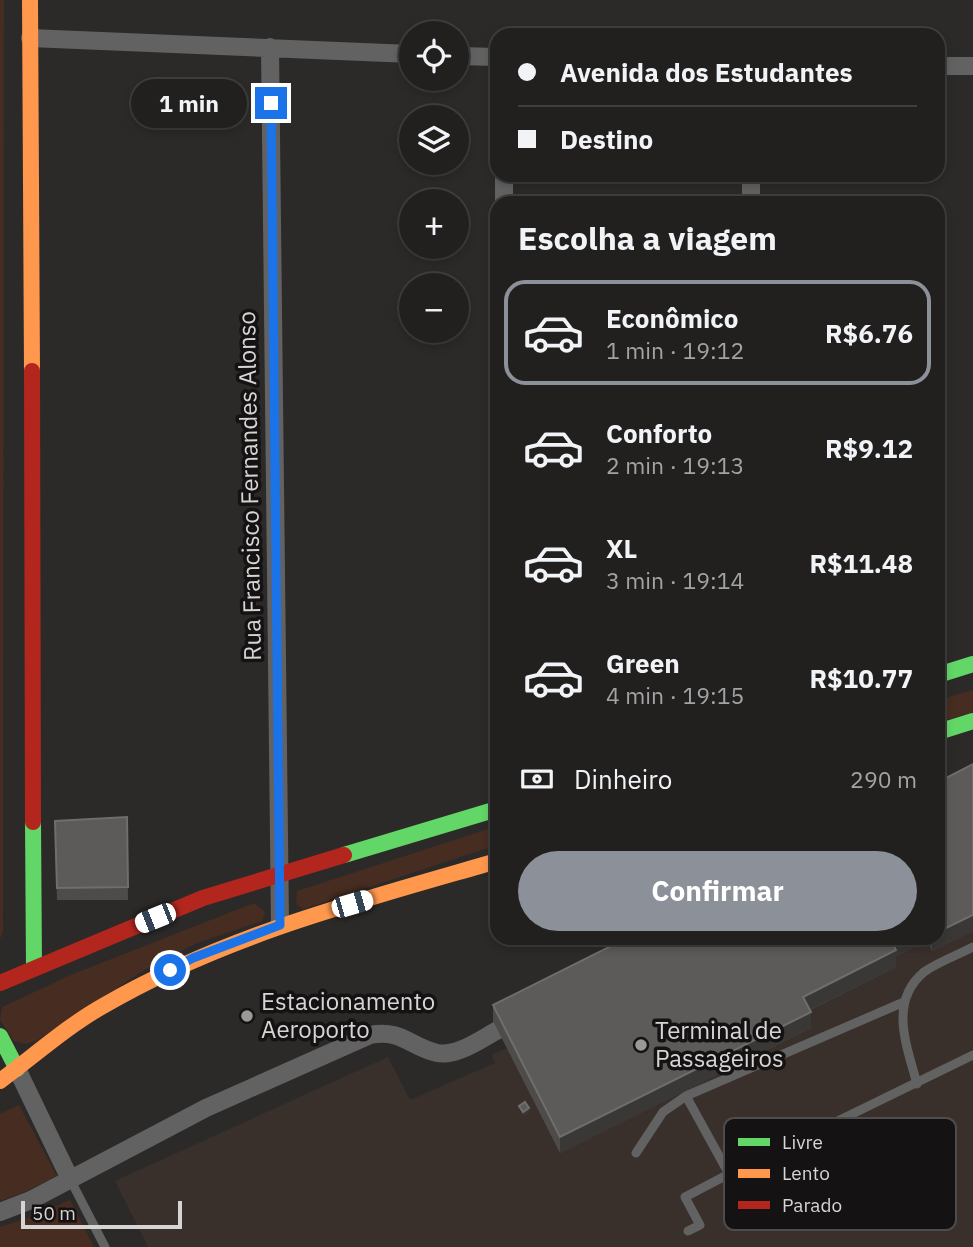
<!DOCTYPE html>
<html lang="pt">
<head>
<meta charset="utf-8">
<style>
  body { margin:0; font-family:"IBM Plex Sans",sans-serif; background:#2d2d2b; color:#f1f3f6; height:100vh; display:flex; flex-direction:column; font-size:26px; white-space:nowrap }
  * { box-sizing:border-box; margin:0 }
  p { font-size:23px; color:#a2a3a4 }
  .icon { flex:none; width:38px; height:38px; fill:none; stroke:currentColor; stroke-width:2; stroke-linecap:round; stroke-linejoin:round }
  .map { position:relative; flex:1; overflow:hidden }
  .drawer { position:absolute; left:490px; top:196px; width:455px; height:749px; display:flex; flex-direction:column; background:#21201e; border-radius:21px; box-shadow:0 4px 10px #0003,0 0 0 2px #3e3e3c }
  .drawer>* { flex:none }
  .guide { position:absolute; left:490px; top:28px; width:455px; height:154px; border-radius:21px; box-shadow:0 4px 10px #0003,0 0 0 2px #3e3e3c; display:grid; align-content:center; height:154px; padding:0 28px; background:#21201e }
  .controls { position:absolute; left:399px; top:21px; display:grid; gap:14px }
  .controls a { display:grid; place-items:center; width:70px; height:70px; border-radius:50%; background:#21201e; box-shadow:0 4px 10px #0003,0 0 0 2px #3e3e3c; font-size:35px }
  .scale { position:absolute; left:21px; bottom:18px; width:161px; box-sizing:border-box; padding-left:7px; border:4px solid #d7d4d3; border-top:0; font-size:19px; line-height:24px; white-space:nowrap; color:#d7d4d3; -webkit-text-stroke:5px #141212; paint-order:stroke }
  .end { position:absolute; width:32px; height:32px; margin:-16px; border:9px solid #1a73e8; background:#fff; box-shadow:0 0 0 4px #fff }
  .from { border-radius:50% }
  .bubble { position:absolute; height:49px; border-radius:24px; background:#21201e; box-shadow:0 4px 10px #0003,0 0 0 2px #3e3e3c; font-size:23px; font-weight:700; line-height:49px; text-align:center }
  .car { position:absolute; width:21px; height:42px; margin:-21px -10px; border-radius:9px; box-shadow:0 0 5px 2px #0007; background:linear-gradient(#fff 24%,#345 0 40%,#fff 0 76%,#345 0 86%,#fff 0) }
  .guide b { display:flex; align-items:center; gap:24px; height:66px; font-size:26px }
  .guide b+b { border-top:2px solid #3e3e3c }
  .guide i { width:18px; height:18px; background:#f1f3f6 }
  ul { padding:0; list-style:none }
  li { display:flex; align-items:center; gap:21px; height:105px; margin:0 14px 10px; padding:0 14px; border:4px solid transparent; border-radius:21px }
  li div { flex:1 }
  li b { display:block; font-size:26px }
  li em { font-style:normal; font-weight:700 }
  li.on { border-color:#8c9099 }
  li>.icon { width:63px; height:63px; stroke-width:1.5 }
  h2 { padding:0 28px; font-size:32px; line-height:84px }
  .pay { display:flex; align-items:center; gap:18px; height:77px; padding:0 28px; font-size:26px }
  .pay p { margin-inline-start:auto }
  .button { display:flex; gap:14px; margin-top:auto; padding:14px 28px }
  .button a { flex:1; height:80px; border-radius:42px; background:#8c9099; color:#fff; font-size:28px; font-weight:700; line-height:80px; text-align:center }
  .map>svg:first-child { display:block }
  .built { fill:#39302c }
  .green { fill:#462c21 }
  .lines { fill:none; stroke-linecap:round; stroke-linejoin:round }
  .lane { stroke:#636262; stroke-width:9 }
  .street { stroke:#636262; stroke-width:18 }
  .fast { stroke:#63d668; stroke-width:16 }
  .slow { stroke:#ff974d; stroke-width:16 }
  .jam { stroke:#b3261e; stroke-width:16 }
  .wall { fill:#4d4c4a }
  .shaded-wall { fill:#3a3836 }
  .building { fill:#5c5b59; stroke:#6f6e6c; stroke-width:2 }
  .route { stroke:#1a73e8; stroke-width:9 }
  .poi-dot { fill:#9b9897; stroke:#141212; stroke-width:2.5 }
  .labels { text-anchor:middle; stroke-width:7; stroke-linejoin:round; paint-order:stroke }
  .street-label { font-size:24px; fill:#d7d4d3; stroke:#141212 }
  .poi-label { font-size:24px; fill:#d7d4d3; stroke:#141212; text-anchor:start }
  .key { fill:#141212; stroke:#4e4c4c; stroke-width:2 }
  .key-label { font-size:19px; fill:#d7d4d3 }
</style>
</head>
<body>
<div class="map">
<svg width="973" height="1247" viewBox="0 0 973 1247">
  <rect width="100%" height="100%" fill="#2c2a28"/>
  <path class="built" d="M973 781V1247H148L115 1181 388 1057 410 1100 495 1063 492 1055 507 1048 659 938H938Z"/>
  <path class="green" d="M0 0H4L3 932 0 939Z
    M973 690V712L938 722V700Z
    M491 828 497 833V845L303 909 296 904 297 891Z
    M254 903 265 912 262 921 197 943 146 969 38 1040 26 1044 14 1041 0 1020 2 1007 73 974Z
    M19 1105 57 1176 27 1191 0 1201V1114Z
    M70 1200 94 1247H0V1227L36 1215Z"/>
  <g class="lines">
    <path class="lane" d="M917 1084C907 1046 888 1002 924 972 938 962 958 955 973 947
      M686 1096 729 1174 973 1055
      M636 1153 663 1112 686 1096 904 1002
      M70 1179 105 1247
      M688 1231 700 1225 685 1197 729 1174"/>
    <path class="street" d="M30 38 411 54
      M270 47 280 924
      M457 56 497 57
      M938 66H973
      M504 175V203
      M751 175V203
      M17 1069 70 1179
      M0 1212 31 1200 206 1108 370 1035C402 1029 410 1047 437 1053 457 1057 481 1039 498 1030"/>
    <path class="fast" d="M938 675 973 664
      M938 732 973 721
      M33 822 34 967
      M344 855 497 809
      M0 1036 17 1069"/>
    <path class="slow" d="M30 0 32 371
      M0 1081C34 1056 66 1027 103 1006 225 935 362 900 497 861"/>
    <path class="jam" d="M32 371 33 822
      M0 983 203 898 344 855"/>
  </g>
  <path class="wall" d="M973 764V931L932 951 926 938H938Z
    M127 817 128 900H57L55 821Z
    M920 938V944L896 956V967L810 1010 811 1028 560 1153 493 1021V1005Z"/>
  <path class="shaded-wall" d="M973 915V931L932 951V938H938V932Z
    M899 938H920V944L896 956V967L803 1013V997Z
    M811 1012V1028L560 1153V1137Z
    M529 1108V1113L523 1116V1112Z"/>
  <path class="building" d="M938 565H939L942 638H938Z
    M973 764V915L938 932V782Z
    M127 817 128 887 57 888 55 821Z
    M627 938H899L892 942 896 950 803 997 811 1012 560 1137 493 1005Z
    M525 1102 529 1108 523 1112 519 1106Z"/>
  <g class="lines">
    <path class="route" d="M170 970 193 958 280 925 271 103"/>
  </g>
  <g class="poi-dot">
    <circle cx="247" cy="1016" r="7"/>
    <circle cx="641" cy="1045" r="7"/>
  </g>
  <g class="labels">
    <g class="street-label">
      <text transform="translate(250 486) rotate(-91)" y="8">Rua Francisco Fernandes Alonso</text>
    </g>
    <g class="poi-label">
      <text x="261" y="1010">Estacionamento<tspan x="261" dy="28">Aeroporto</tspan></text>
      <text x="655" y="1039">Terminal de<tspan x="655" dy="28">Passageiros</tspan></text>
    </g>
  </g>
  <rect x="724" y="1118" width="232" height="112" rx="10" class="key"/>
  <rect x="738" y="1138" width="32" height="8" fill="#63d668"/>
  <rect x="738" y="1169" width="32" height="9" fill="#ff974d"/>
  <rect x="738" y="1201" width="32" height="8" fill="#b3261e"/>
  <g class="key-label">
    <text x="782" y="1149">Livre</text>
    <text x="782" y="1180">Lento</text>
    <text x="782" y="1212">Parado</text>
  </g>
</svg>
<div class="controls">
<a><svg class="icon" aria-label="locate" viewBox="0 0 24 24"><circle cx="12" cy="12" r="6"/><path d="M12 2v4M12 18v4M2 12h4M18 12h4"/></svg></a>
<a><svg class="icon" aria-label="layers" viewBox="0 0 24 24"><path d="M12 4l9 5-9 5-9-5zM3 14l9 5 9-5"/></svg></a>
<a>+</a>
<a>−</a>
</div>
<div class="scale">50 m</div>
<i class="end from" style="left:170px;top:970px"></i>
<i class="end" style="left:271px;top:103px"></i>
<div class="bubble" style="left:131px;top:79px;width:116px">1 min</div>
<i class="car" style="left:352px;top:904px;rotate:74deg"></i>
<i class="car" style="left:155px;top:918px;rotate:248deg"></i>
<div class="guide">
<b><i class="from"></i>Avenida dos Estudantes</b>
<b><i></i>Destino</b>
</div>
<section class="drawer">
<h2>Escolha a viagem</h2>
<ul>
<li class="on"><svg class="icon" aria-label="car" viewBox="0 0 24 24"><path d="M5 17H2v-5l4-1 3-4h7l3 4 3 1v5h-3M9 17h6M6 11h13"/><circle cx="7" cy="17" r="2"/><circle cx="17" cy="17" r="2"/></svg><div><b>Econômico</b><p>1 min · 19:12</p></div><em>R$6.76</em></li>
<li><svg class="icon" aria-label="car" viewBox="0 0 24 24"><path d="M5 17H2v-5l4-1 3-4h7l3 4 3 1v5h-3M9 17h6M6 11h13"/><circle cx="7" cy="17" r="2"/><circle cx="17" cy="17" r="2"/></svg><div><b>Conforto</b><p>2 min · 19:13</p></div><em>R$9.12</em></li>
<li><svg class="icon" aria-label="car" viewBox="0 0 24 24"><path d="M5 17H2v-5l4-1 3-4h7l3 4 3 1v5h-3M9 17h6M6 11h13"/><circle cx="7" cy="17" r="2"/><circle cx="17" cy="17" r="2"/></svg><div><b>XL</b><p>3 min · 19:14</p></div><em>R$11.48</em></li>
<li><svg class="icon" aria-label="car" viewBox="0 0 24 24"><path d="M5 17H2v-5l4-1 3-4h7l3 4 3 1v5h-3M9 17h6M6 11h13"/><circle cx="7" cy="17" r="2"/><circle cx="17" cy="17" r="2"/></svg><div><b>Green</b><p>4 min · 19:15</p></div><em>R$10.77</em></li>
</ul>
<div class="pay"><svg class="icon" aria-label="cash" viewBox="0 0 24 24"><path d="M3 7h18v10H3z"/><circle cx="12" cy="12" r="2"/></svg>Dinheiro<p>290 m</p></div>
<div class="button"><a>Confirmar</a></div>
</section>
</div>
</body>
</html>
